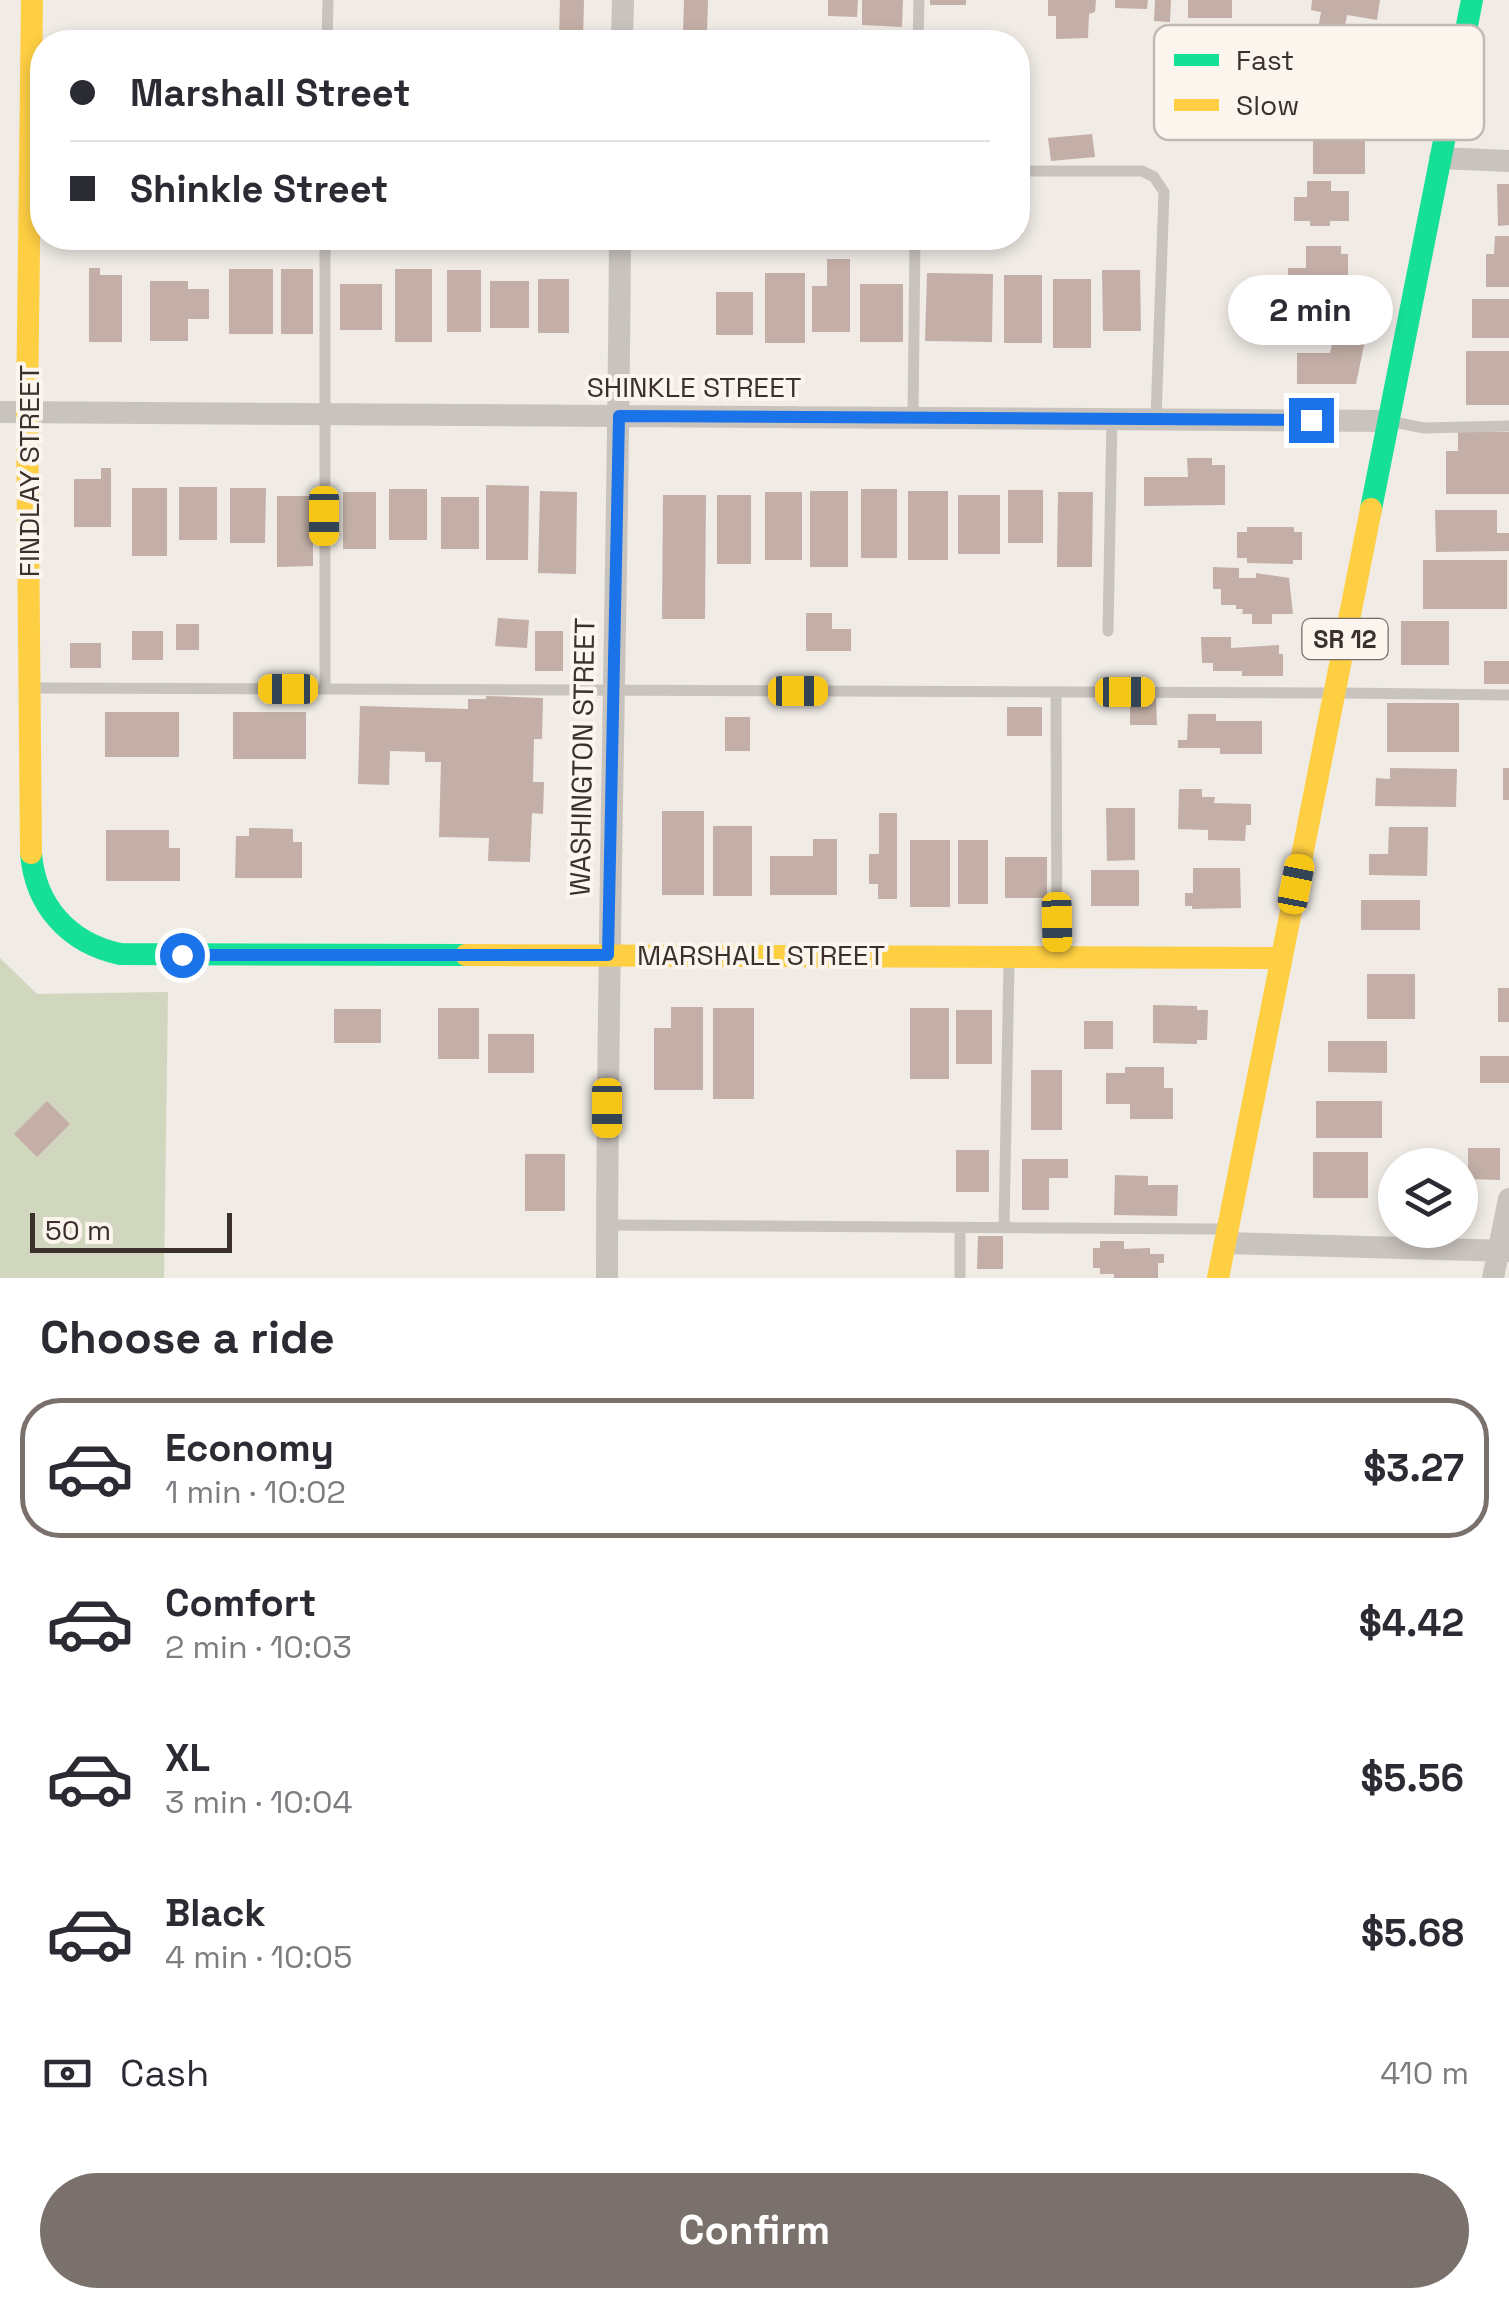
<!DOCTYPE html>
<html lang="en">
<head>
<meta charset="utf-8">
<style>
  body { margin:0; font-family:"Space Grotesk",sans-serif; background:#f2f2f3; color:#2b2b33; height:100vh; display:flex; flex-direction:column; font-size:38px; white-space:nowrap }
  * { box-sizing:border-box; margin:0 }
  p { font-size:32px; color:#7c7c81 }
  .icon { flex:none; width:55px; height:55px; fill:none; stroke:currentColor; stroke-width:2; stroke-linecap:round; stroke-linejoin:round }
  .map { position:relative; height:1278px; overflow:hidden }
  .side { display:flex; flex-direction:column; background:#fff; flex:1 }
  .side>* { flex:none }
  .hud { position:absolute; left:30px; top:30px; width:1000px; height:220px; border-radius:40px; box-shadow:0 5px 15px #0003; display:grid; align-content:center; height:220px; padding:0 40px; background:#fff }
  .tools { position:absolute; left:1378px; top:1148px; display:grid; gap:20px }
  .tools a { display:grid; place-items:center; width:100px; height:100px; border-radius:50%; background:#fff; box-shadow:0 5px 15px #0003; font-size:50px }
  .scale { position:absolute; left:30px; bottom:25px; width:202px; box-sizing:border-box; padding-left:10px; border:5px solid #3b302b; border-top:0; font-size:28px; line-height:35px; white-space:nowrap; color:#3b302b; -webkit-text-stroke:8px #fbf5ee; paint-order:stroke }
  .end { position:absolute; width:45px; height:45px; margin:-22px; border:12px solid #1a73e8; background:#fff; box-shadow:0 0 0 5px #fff }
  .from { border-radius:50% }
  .bubble { position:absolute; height:70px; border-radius:35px; background:#fff; box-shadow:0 5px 15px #0003; font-size:32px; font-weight:700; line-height:70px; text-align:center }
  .car { position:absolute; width:30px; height:60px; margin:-30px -15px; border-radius:12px; box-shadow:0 0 8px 2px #0007; background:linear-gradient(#f5c518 24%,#345 0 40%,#f5c518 0 76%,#345 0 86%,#f5c518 0) }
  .hud b { display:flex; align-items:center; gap:35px; height:95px; font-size:38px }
  .hud b+b { border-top:2px solid #e1e1e2 }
  .hud i { width:25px; height:25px; background:#2b2b33 }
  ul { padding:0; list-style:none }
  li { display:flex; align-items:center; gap:30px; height:140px; margin:0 20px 15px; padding:0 20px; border:5px solid transparent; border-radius:40px }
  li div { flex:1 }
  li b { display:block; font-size:38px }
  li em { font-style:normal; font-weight:700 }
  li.active { border-color:#7a716c }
  li>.icon { width:90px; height:90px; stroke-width:1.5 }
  h2 { padding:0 40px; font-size:45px; line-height:120px }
  .pay { display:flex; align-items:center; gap:25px; height:110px; padding:0 40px; font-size:38px }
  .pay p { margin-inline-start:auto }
  .cta { display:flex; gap:20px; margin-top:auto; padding:20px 40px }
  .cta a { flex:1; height:115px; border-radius:60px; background:#7a716c; color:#fff; font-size:40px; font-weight:700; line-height:115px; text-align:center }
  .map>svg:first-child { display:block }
  .green { fill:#d1d6bf }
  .building { fill:#c3afa7 }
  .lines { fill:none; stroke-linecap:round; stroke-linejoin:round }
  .lane { stroke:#c9c3be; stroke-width:11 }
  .street { stroke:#c9c3be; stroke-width:22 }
  .fast { stroke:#16e098; stroke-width:22 }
  .slow { stroke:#ffcf43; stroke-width:22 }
  .route { stroke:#1a73e8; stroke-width:12 }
  .labels { text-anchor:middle; stroke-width:8; stroke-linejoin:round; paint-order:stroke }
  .shield { fill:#fbf5ee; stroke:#756b66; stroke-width:2.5 }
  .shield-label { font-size:25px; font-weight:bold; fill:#3b302b }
  .street-label { font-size:28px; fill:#3b302b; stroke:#fbf5ee }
  .key { fill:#fbf5ee; stroke:#c1bab4; stroke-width:2.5 }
  .key-label { font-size:28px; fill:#3b302b }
</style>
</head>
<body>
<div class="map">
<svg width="1509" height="1278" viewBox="0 0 1509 1278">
  <rect width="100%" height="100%" fill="#f0ebe5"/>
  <path class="green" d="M0 958 37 994 168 992 164 1278H0Z"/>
  <path class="building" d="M560 0H584L583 39 559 38Z
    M684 0H708L707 30H683Z
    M828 0H858L857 17 828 16Z
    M862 0H903L902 27 862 25Z
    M930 0H966V5H930Z
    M1048 0H1096L1095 12 1089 14 1088 38 1056 39V16H1048Z
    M1115 0H1148L1147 9 1115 8Z
    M1155 0H1171L1170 22 1154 21Z
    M1188 0H1232V18H1188Z
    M1312 0H1380L1377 20 1347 15 1342 40 1317 36 1321 12 1311 10Z
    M1322 130H1346V134H1365V174H1313V133H1322Z
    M1092 134 1095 157 1051 161 1048 138Z
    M1307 181H1331V191H1349V221H1330V226H1310V221H1294V197H1307Z
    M1497 184H1509V225L1498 226Z
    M1495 236H1509V287H1486V254H1494Z
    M1306 246H1341V254H1348V285L1326 286V292H1304V286H1288V268H1306Z
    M827 259H850V332H812V286H827Z
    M89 268H100V275H122V342H89Z
    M229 269H273V334H229Z
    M281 269H313V334H281Z
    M395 269H432V342H395Z
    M447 270H481V332H447Z
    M1102 270H1140L1141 331H1103Z
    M765 273H805V343H765Z
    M927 273 993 274 992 342 925 341Z
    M1004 275H1042V343H1004Z
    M538 279H569V333H538Z
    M1053 279H1091V348H1053Z
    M150 281H188V289H209V319H188V341H150Z
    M490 281H529V328H490Z
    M340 284H382V330H340Z
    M860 284H903V342H860Z
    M716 292H753V335H716Z
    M1286 299 1308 300V306L1351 310V332L1286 328Z
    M1472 299H1509V338H1472Z
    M1334 335 1366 336 1356 384H1297V353H1330Z
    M1466 351H1509V405H1466Z
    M1458 432H1509V494H1446V451H1458Z
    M1187 458H1212V465H1225V505L1144 506V477H1188Z
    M101 468H111V527H74V479H101Z
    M486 485 529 486 528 560H486Z
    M179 487H217V540H179Z
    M132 488H167V556H132Z
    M230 488H266L265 543H230Z
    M389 489H427V540H389Z
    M861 489H897V558H861Z
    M1008 490H1043V543H1008Z
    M540 491 577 492 576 574 538 573Z
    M810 491H848V567H810Z
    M908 491H948V560H908Z
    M343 492H376V549H343Z
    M765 492H802V560H765Z
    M1058 492H1093L1092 567H1057Z
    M663 495H706L705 619H662Z
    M717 495H751V564H717Z
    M958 495H1000V554H958Z
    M277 496H313V566L277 567Z
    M441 497H479V549H441Z
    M1435 510H1497V533H1509V551L1436 552Z
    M1247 527H1294V532H1302V560H1293V564L1247 563V558H1237V532H1247Z
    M1423 560H1507V609H1423Z
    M1213 567 1239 568V578H1256V573L1289 578 1293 614H1272V624H1252V614H1242L1243 609H1236V605H1221V589H1213Z
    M806 613H832V629H851V651H806Z
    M498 618 529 620 527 648 495 646Z
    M1401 621H1449V665H1401Z
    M176 624H199V650H176Z
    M132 631H163V660H132Z
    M535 631H563V671H535Z
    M1201 637H1231V648L1279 645V654H1283V676H1242V671H1213V663H1202Z
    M70 643H101V668H70Z
    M1484 661H1509V684H1484Z
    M486 696 543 698 542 739H534L533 782H544L543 814 532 813 530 862 488 861 489 838 439 837 441 762H425V752L390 751 389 785 358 784 360 706 468 709V699H486Z
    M1130 698H1156L1157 725H1130Z
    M1387 703H1459V752H1387Z
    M1007 707H1042V736H1007Z
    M105 712H179V757H105Z
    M233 712H306V759H233Z
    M1188 714H1216V721H1262V754H1220V748H1178V740H1187Z
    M725 717H750V751H725Z
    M1390 768 1457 769 1456 807 1375 806 1376 778 1390 779Z
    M1503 768H1509V800H1503Z
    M1179 789H1202V797H1215L1214 803 1251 804V825H1246L1245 841 1208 840V830L1178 829Z
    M1106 808H1135V860L1107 861Z
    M662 811H704V895H662Z
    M879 813H897V899H878V884H869V854H879Z
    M713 826H752V896H713Z
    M1389 827H1428L1427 876 1369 875V854H1388Z
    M249 828 293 829V842H302V878H235L236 836H249Z
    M106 830H169V848H180V881H106Z
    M813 839H837V895H770V856H813Z
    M910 840H950V907H910Z
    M958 840H988V904H958Z
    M1005 857H1047V898H1005Z
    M1193 868H1240L1241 908 1192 909V906H1185V893H1193Z
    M1091 870H1139V906H1091Z
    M1361 900H1420V930H1361Z
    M1367 974H1415V1019H1367Z
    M1498 988H1509V1022H1498Z
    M1153 1005 1197 1006V1010H1208L1207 1040H1197V1044L1153 1043Z
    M671 1007H703V1090H654V1028H671Z
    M438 1008H479V1059H438Z
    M713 1008H754V1099H713Z
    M910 1008H949V1079H910Z
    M334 1009H381V1043H334Z
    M956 1010H992V1064H956Z
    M1084 1021H1113V1049H1084Z
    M488 1034H534V1073H488Z
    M1328 1041H1387V1073L1328 1072Z
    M1480 1056H1509V1083H1480Z
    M1125 1067H1164V1088H1173V1119H1130V1104H1106V1073H1125Z
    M1031 1070H1062V1130H1031Z
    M47 1101 70 1124 37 1157 14 1134Z
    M1316 1101H1382V1138H1316Z
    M1468 1148H1500V1180L1468 1179Z
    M956 1150H989V1192H956Z
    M1313 1152H1368V1198H1313Z
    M525 1154H565V1211H525Z
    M1022 1159H1068V1178H1049V1210H1022Z
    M1115 1175 1148 1176V1185H1178L1177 1216 1114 1215Z
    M978 1236H1003V1269H977Z
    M1100 1241H1124V1249L1150 1248V1254H1164V1263H1158V1278H1114V1274H1100V1268H1093V1248H1100Z"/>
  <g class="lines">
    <path class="lane" d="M327 42 328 0
      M918 42 919 0
      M1018 171H1142L1154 177 1164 192 1156 418
      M913 417 915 238
      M1394 422 1424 428 1509 426
      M1108 631 1112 418
      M33 688 1325 693
      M325 689V238
      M1056 692 1057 953
      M1343 693 1509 695
      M607 1225 1218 1229
      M960 1227V1278
      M1004 1228 1009 962"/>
    <path class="street" d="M622 42 623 0
      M1440 158 1509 161
      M0 412 1388 421
      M1225 1243 1509 1251
      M607 1278C607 931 618 584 620 238
      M1493 1278 1509 1199"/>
    <path class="fast" d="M1371 509 1472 0
      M31 853C35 906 69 943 120 954L466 955"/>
    <path class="slow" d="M31 853 27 413 32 0
      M466 955 1281 958
      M1218 1278 1371 509"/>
  </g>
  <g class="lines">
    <path class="route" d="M182 955H608L619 416 1311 420"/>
  </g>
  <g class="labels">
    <rect class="shield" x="1302.5" y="619" width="85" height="40" rx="8"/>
    <g class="shield-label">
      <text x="1345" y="648">SR 12</text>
    </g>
    <g class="street-label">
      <text x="694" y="397">SHINKLE STREET</text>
      <text transform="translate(29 471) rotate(-90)" y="10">FINDLAY STREET</text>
      <text transform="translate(582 757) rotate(-89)" y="10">WASHINGTON STREET</text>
      <text x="761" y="965">MARSHALL STREET</text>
    </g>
  </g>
  <rect x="1154" y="25" width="330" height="115" rx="15" class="key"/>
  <rect x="1174" y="54" width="45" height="12" fill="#16e098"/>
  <rect x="1174" y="99" width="45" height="12" fill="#ffcf43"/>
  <g class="key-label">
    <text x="1236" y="70">Fast</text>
    <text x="1236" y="115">Slow</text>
  </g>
</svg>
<div class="tools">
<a><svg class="icon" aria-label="layers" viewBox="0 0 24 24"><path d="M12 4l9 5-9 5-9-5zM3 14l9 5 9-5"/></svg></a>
</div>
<div class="scale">50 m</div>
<i class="end from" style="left:182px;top:955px"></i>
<i class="end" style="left:1311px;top:420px"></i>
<div class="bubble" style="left:1228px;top:275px;width:165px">2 min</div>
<i class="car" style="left:324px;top:516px;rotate:180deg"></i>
<i class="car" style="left:288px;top:689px;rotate:270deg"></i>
<i class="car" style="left:798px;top:691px;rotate:90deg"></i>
<i class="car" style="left:1125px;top:692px;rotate:90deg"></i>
<i class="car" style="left:1296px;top:884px;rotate:11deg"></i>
<i class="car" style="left:1057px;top:922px;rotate:179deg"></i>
<i class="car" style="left:607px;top:1108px;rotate:180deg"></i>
<div class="hud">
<b><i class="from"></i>Marshall Street</b>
<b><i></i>Shinkle Street</b>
</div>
</div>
<section class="side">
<h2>Choose a ride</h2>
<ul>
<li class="active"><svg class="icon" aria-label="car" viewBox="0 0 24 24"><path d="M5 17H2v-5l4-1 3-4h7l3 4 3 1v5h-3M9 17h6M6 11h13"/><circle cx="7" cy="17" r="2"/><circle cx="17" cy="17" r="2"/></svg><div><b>Economy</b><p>1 min · 10:02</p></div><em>$3.27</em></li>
<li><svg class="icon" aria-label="car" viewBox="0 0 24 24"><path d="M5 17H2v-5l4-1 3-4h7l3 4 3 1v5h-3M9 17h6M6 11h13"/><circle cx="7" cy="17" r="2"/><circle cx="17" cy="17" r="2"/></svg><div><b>Comfort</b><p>2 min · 10:03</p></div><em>$4.42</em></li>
<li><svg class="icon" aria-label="car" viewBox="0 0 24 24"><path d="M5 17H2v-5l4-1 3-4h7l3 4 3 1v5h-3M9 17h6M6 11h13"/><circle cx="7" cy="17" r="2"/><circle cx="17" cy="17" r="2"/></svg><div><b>XL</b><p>3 min · 10:04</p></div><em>$5.56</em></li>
<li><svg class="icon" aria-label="car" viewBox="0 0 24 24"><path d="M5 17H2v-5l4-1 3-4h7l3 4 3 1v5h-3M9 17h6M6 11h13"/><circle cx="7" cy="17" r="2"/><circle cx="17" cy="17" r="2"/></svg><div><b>Black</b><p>4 min · 10:05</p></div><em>$5.68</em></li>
</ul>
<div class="pay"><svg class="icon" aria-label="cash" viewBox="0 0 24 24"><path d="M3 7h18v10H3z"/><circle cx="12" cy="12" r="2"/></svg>Cash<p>410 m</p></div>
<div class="cta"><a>Confirm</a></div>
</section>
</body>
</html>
